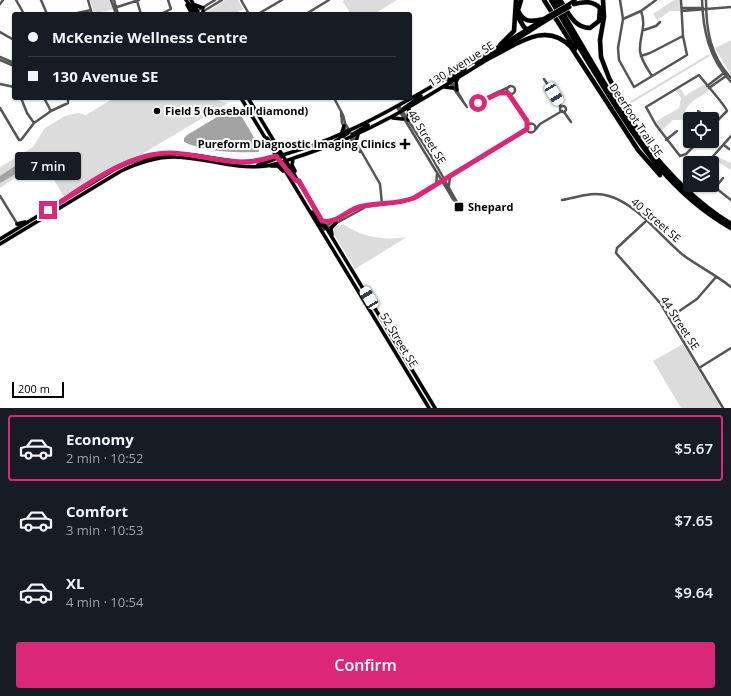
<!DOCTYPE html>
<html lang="en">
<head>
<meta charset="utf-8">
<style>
  body { margin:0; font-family:"Open Sans",sans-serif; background:#20242c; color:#f1f3f6; height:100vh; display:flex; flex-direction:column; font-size:15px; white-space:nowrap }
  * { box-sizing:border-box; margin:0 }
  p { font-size:13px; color:#9ea1a6 }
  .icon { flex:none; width:22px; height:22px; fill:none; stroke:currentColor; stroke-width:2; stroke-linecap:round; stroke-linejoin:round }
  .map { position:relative; height:408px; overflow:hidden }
  .drawer { display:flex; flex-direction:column; background:#171b24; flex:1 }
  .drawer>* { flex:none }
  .top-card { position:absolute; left:12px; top:12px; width:400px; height:88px; border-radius:4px; box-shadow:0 1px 3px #0004; display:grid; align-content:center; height:88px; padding:0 16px; background:#171b24 }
  .buttons { position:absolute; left:683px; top:112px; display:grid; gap:8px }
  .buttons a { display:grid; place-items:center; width:36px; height:36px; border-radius:4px; background:#171b24; box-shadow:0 1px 3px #0004; font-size:20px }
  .scale { position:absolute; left:12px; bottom:10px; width:52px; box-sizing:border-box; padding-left:4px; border:2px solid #000; border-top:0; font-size:11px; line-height:14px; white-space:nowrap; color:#000; -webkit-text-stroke:3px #fff; paint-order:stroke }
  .end { position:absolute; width:18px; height:18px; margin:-9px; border:5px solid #db2777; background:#fff; box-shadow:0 0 0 2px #fff }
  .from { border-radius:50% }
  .bubble { position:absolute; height:28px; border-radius:4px; background:#171b24; box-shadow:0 1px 3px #0004; font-size:13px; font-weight:600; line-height:28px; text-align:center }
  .car { position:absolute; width:12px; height:24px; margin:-12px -6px; border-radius:5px; box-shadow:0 0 3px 1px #0007; background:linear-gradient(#fff 24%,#345 0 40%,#fff 0 76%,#345 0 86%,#fff 0) }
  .top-card b { display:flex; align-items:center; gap:14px; height:38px; font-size:15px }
  .top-card b+b { border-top:1px solid #363941 }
  .top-card i { width:10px; height:10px; background:#f1f3f6 }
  ul { padding:7px 0 0; list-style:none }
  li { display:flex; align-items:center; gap:12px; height:66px; margin:0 8px 6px; padding:0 8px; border:2px solid transparent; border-radius:4px }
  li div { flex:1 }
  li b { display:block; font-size:15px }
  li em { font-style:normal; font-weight:600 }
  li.current { border-color:#db2777 }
  li>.icon { width:36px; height:36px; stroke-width:1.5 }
  .cta { display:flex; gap:8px; margin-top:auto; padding:8px 16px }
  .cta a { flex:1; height:46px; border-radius:4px; background:#db2777; color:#fff; font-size:16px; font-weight:600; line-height:46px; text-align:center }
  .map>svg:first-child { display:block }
  .green { fill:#dcdcdc }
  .water { fill:#a3a3a3 }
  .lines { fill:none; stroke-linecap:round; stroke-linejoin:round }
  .major-casing { stroke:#dbdbdb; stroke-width:4.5 }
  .highway-casing { stroke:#dbdbdb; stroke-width:5.5 }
  .minor { stroke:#555; stroke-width:2.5 }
  .major { stroke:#000; stroke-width:3.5 }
  .highway { stroke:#000; stroke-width:4.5 }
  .major-bridge-casing { stroke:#dbdbdb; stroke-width:4.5; stroke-linecap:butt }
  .major-bridge { stroke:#000; stroke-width:3.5 }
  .route { stroke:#db2777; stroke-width:5 }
  .poi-dot { fill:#000; stroke:#fff; stroke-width:1.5 }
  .labels { text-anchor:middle; stroke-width:4; stroke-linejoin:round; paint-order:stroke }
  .street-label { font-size:11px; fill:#000; stroke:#fff }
  .poi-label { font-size:11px; font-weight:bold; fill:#000; stroke:#fff; text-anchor:start }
</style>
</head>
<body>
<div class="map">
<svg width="731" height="408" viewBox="0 0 731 408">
  <rect width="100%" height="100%" fill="#fff"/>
  <path class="green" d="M90 0H110L113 10 94 13Z
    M225 0H238L243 9 234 14H208L207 12Z
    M344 0H397L374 14H351L343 2Z
    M674 0H680V11H670L657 20 653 14Z
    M731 40V75L715 48Z
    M709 54 710 56 630 104 629 102Z
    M704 84 709 90C700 98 689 100 685 112L691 119 690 127 682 120H673L661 131 655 122 679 108 681 98 675 91 680 88 685 96Z
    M114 98H208L228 103 142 154 122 162 120 165 65 198 43 163 25 171 0 188V167L33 147 45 128 65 116 77 113 86 115Z
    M716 156 731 163V170L713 159Z
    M339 224 340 226 343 224C362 237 384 241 407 237L355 269 334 234V227Z
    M683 344 721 408H681L653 361Z"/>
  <path class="water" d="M232 108H235L239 112 259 146V152C237 153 204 152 184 142V138L187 135Z
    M30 156 35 159V163L0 183V176Z"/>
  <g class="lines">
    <g class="major-casing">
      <path id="major" d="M186 0 195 12 199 14
        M191 0 199 14
        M569 4 575 0
        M187 5 192 14
        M195 5 203 8
        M203 14V11
        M503 48 549 19
        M476 63 505 45
        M449 82 450 79 465 69
        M444 87 453 88
        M457 90 456 82 458 78
        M241 98 429 408
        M248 98 435 408
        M403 109 421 96
        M393 118 403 119
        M408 120 409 108
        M353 134 368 125
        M341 135 344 126
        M267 138 281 157
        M344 142H353
        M356 142 358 134
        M331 144 348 133
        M293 159 292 165 295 171
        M283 163 294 179
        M258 165 275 159
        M271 166H278L283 171
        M312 212 322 225 326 228
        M322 221H335
        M17 224 25 222
        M332 235 331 228 336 223
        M0 239 115 169C140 156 166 151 194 155 217 158 238 165 262 160 328 146 385 114 441 81 477 59 513 39 548 16
        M0 244 121 171C138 163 154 157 173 157 205 157 233 170 266 166 279 164 293 158 306 154 372 133 430 95 488 59"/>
    </g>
    <g class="highway-casing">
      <path id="highway" d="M521 0 518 10C523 24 533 21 544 19
        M544 0 575 49
        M551 0C568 29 585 57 603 86 638 143 671 194 731 228
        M555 0C605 82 647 172 731 224
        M560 0C568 12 574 28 590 28L599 21 600 8C592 0 584 2 574 4
        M603 0 604 17 600 40 601 57 609 78 643 140
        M516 14 524 27 529 31
        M500 45 514 31 516 0
        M487 59C514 47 544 19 571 47L638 150 660 175"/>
    </g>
    <path class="minor" d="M16 0 24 14
      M41 0 47 14
      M88 0 92 14
      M111 0 116 14
      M114 0 118 14
      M241 0 249 14
      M620 0 623 19 618 48 619 60 634 87 687 55 683 36 681 0
      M702 0C703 31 709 58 731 82
      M706 0C706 29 710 56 731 78
      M137 1 141 14
      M0 4 3 0
      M114 8 139 0
      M682 8H703
      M197 11 215 0
      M641 11C647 27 639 36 640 51 641 60 647 68 652 76
      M682 11 731 7
      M73 14 91 10
      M161 14 171 9 168 0
      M199 14 222 0
      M258 14 282 0
      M306 14 329 0
      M623 19 641 11 656 0
      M644 30 656 26 660 22
      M0 32 14 40
      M641 56 650 53 683 36
      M0 57 14 63
      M0 60 14 66
      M446 78 467 107 509 87
      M544 79 560 103V107
      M451 81 463 101
      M0 84 14 87
      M507 90a4 4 0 1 1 8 0a4 4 0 1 1-8 0Z
      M707 86 724 73
      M709 88 726 76
      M501 92 509 93 528 125
      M21 98 27 113 34 123
      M44 98 51 111 68 103V98
      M334 98 343 115 345 123 380 184 382 204
      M560 109a3 3 0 1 1 6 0a3 3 0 1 1-6 0Z
      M399 106 430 154 457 202
      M397 107 453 199 457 203
      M0 108 19 140H21L34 123 51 111
      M698 111 709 119
      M564 112 571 122
      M341 113 342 123 347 132
      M526.5 128a4.5 4.5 0 1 1 9 0a4.5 4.5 0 1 1-9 0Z
      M536 129 540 124 562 111
      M350 137 360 152
      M666 140 677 131
      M699 141 686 154 680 156 656 125 646 107 699 75C704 82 726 106 727 111L712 126
      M724 145 729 149
      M707 163 731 136
      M436 185 437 174
      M712 185 731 200
      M449 186 450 176
      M715 188 723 178
      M0 196 18 225
      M562 200C579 197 592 191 609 196 637 204 661 237 683 255 698 266 716 275 731 287
      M646 221 617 248 616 253 661 304 723 408
      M321 229 356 208 402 202 414 198 527 129
      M322 231 364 208
      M669 318 697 299 716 277
      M699 368 731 348"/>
    <use href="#major" class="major"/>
    <use href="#highway" class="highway"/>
    <g class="major-bridge-casing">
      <path id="major-bridge" d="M548 16 569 4
        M549 19 570 7"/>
    </g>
    <use href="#major-bridge" class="major-bridge"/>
  </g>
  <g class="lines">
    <path class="route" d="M48 210C83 188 127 152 171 153 196 154 219 162 243 162 255 162 265 159 276 156L295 180 299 181 322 221C336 224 346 211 359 207 377 202 396 205 414 198L527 129V121L508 93H499L478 103"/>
  </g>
  <g class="poi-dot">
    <circle cx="157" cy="111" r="4"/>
    <path d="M403 138h4v4h4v4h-4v4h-4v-4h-4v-4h4z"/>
    <rect x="454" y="202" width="10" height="10" rx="2"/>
  </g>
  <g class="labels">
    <g class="street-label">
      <text transform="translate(461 64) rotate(-32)" y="4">130 Avenue SE</text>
      <text transform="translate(636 120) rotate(56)" y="4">Deerfoot Trail SE</text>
      <text transform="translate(427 137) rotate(58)" y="4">48 Street SE</text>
      <text transform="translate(656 220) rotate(41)" y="4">40 Street SE</text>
      <text transform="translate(680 323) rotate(57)" y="4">44 Street SE</text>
      <text transform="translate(399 340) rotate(59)" y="4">52 Street SE</text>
    </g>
    <g class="poi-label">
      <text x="165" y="115">Field 5 (baseball diamond)</text>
      <text x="396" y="148" text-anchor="end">Pureform Diagnostic Imaging Clinics</text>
      <text x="468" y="211">Shepard</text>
    </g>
  </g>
</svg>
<div class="buttons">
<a><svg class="icon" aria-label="locate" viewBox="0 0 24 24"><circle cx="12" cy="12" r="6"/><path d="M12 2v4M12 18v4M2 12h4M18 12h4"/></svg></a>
<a><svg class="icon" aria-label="layers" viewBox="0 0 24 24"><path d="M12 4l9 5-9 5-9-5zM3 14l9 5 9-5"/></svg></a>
</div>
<div class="scale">200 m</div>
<i class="end from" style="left:478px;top:103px"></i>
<i class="end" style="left:48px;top:210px"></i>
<div class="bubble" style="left:15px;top:152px;width:66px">7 min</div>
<i class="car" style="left:554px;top:94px;rotate:149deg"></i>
<i class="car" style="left:369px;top:298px;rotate:329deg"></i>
<div class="top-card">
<b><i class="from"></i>McKenzie Wellness Centre</b>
<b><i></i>130 Avenue SE</b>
</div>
</div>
<section class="drawer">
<ul>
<li class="current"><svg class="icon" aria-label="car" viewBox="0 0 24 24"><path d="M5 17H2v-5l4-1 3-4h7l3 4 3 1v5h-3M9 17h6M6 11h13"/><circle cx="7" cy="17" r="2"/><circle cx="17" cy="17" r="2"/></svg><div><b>Economy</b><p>2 min · 10:52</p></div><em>$5.67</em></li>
<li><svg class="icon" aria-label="car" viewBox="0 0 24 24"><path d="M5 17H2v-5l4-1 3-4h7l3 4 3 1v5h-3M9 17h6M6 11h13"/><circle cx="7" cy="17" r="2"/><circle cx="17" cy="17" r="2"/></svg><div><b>Comfort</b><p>3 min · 10:53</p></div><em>$7.65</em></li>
<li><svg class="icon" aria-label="car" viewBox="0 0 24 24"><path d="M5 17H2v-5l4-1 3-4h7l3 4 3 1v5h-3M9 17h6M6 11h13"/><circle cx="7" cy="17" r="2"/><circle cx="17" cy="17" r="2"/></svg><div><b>XL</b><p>4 min · 10:54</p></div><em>$9.64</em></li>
</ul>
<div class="cta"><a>Confirm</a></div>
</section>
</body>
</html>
